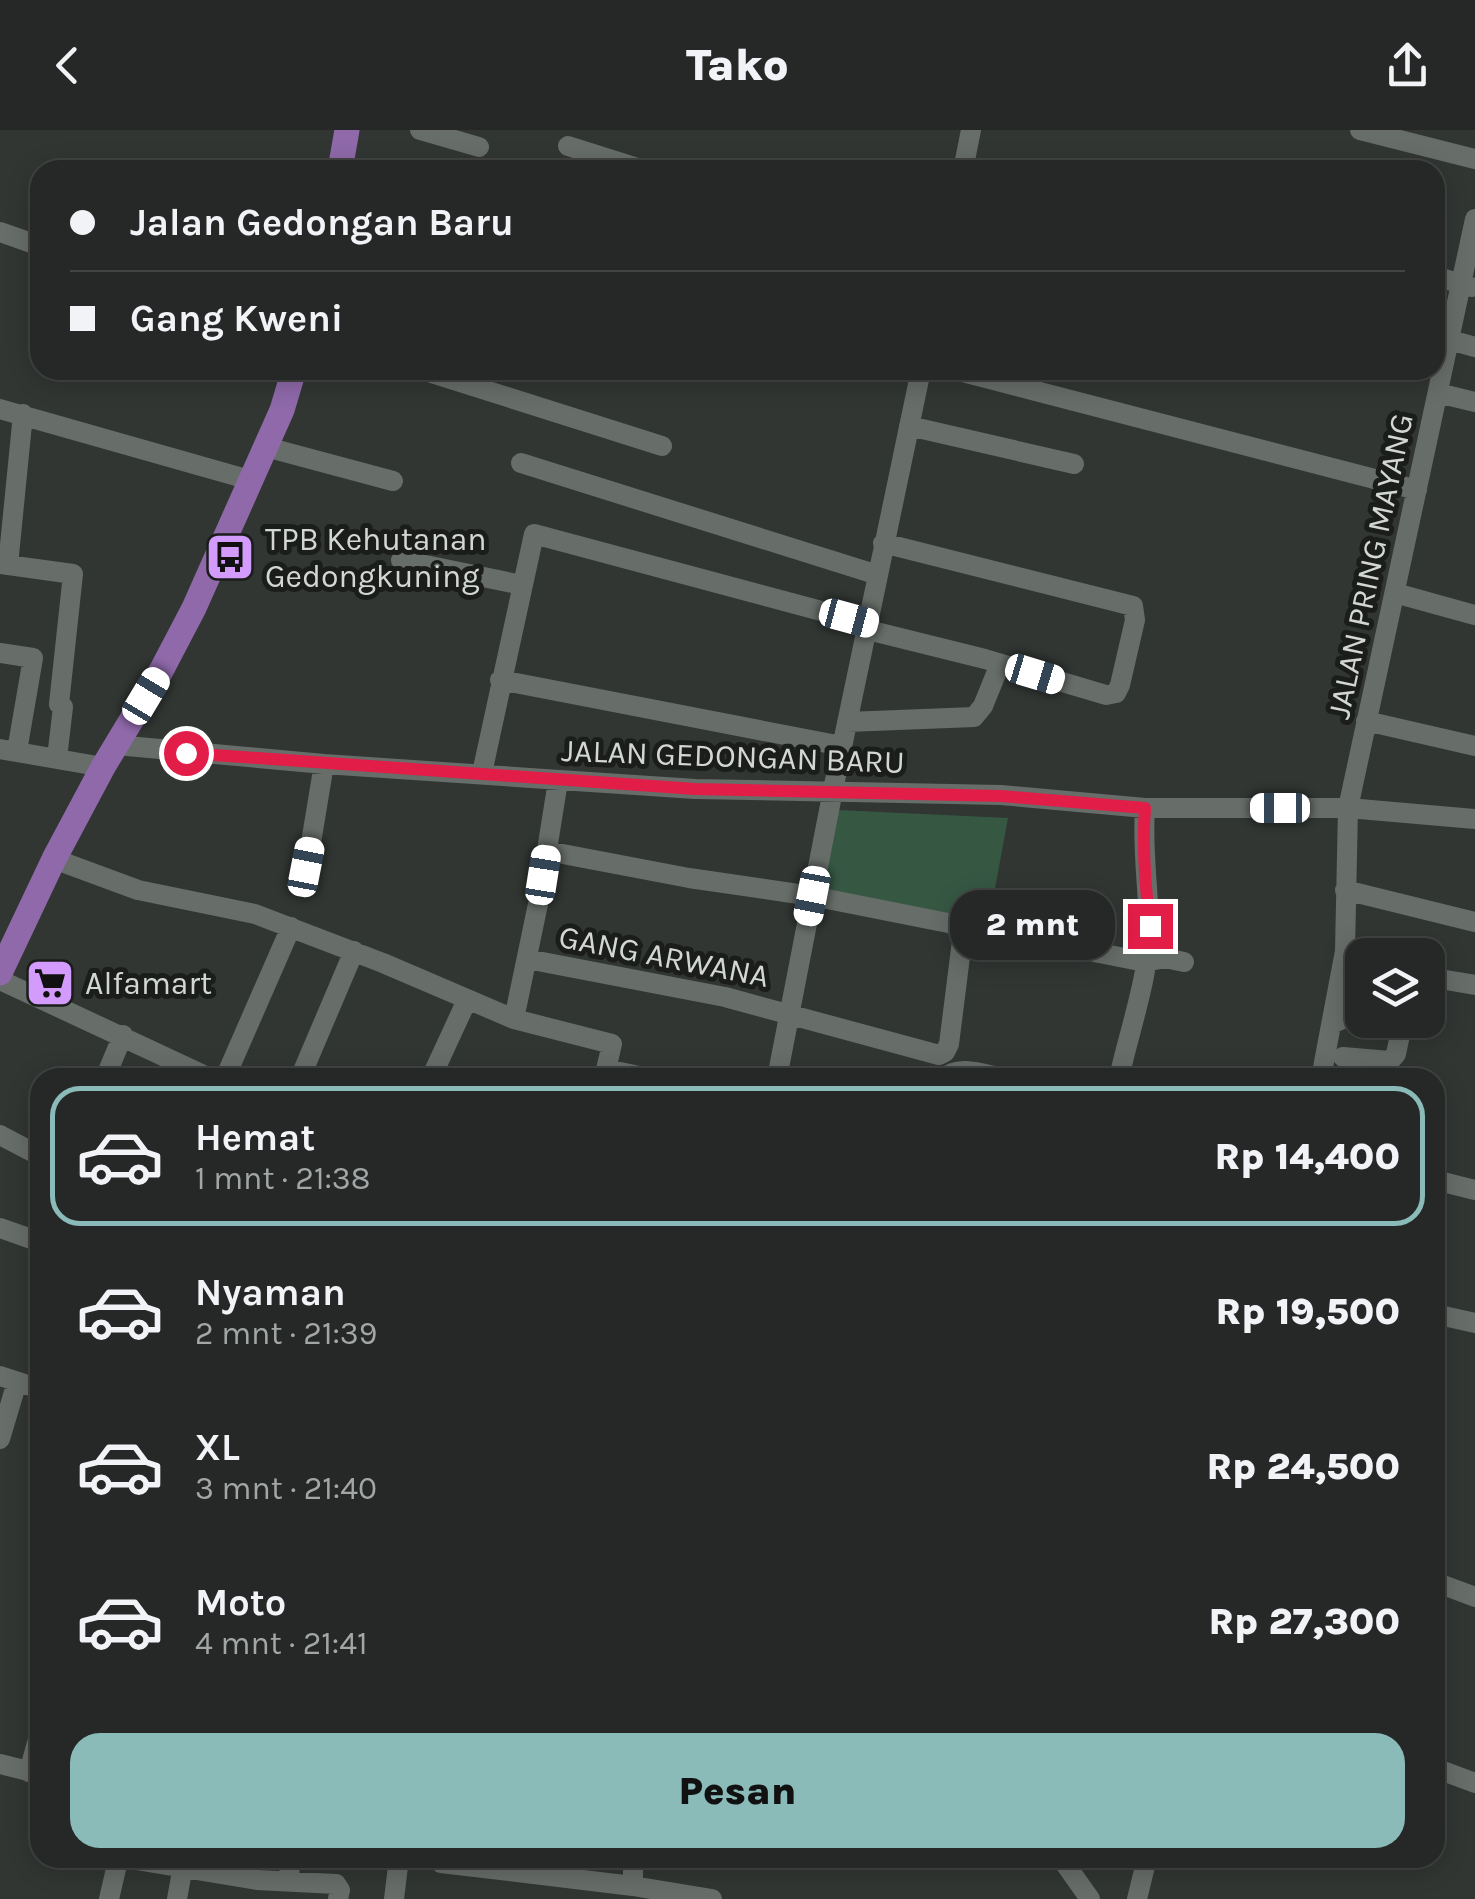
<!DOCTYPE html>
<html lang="id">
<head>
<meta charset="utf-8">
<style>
  body { margin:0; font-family:Karla,sans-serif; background:#2d302e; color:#f1f3f6; height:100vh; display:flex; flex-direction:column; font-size:38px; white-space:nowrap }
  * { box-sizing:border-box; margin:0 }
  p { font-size:32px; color:#a3a6a7 }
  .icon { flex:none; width:55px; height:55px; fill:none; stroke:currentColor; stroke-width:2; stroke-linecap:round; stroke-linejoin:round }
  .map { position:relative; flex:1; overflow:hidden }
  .drawer { position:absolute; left:30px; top:938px; width:1415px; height:800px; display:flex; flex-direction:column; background:#252826; border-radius:30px; box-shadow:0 5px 25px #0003,0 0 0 2px #424443 }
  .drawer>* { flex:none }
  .top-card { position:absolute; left:30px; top:30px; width:1415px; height:220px; border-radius:30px; box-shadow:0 5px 25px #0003,0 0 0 2px #424443; display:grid; align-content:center; height:220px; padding:0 40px; background:#252826 }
  .buttons { position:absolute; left:1345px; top:808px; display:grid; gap:20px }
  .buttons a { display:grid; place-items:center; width:100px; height:100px; border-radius:20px; background:#252826; box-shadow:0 5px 25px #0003,0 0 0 2px #424443; font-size:50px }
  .end { position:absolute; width:45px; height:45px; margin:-22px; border:12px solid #e11d48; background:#fff; box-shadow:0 0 0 5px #fff }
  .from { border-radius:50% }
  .bubble { position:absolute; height:70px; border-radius:30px; background:#252826; box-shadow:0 5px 25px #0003,0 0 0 2px #424443; font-size:32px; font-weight:800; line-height:70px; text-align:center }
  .car { position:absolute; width:30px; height:60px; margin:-30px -15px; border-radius:12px; box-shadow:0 0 8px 2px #0007; background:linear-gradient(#fff 24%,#345 0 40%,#fff 0 76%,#345 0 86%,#fff 0) }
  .top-card b { display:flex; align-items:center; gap:35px; height:95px; font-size:38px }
  .top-card b+b { border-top:2px solid #424443 }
  .top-card i { width:25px; height:25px; background:#f1f3f6 }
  ul { padding:18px 0 0; list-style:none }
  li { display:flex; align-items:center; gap:30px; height:140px; margin:0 20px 15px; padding:0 20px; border:5px solid transparent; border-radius:30px }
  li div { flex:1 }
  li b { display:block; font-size:38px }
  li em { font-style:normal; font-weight:800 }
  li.current { border-color:#8bbbb9 }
  li>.icon { width:90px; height:90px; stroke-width:1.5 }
  .action { display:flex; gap:20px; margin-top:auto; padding:20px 40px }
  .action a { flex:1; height:115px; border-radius:30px; background:#8bbbb9; color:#111; font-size:40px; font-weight:800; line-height:115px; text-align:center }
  header { display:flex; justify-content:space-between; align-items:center; height:130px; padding:0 40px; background:#252826; font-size:45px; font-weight:800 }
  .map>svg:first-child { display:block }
  .green { fill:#365843 }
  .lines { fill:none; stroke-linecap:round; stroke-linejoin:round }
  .minor { stroke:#676d69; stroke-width:20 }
  .major { stroke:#8f69aa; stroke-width:25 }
  .route { stroke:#e11d48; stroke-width:12 }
  .labels { text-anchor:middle; stroke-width:10; stroke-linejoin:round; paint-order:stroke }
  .poi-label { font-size:32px; fill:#d3d7d4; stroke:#1b1d1b; text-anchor:start }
  .street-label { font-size:32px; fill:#d3d7d4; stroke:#1b1d1b }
</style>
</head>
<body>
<header><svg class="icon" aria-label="back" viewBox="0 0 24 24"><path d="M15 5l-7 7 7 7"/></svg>Tako<svg class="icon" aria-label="share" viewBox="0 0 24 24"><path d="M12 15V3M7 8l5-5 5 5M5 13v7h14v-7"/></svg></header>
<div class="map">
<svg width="1475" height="1769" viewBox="0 0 1475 1769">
  <rect width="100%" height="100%" fill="#313633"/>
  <path class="green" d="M837 680 1008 688 989 791 822 759Z"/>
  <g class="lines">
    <path class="minor" d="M420 0 479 17
      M1360 0 1475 29
      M568 16 644 40
      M963 40 971 0
      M0 102 40 116
      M1435 146 1471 157
      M1450 210 1475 217
      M422 240 662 316
      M955 240 1417 360
      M1133 240 1139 241
      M1438 263 1475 272
      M0 279 250 350
      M909 296 1074 334
      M266 317 393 351
      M521 333 878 445
      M401 430 522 455
      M0 434 73 444 59 574 63 577 57 628
      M8 435 23 284
      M1395 463 1475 485
      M868 500 985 529 1106 565 1116 563 1120 555 1135 490 1133 476 883 413
      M0 523 33 528 17 621
      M500 550 842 616
      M1366 591 1475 616
      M847 592 974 587 983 576 1000 534
      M116 615 324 634 695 659 1001 665 1145 678H1348L1475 689
      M0 619 103 637
      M482 643 534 404 870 494
      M547 721 689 748 812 766 1145 832 1165 828 1184 832
      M54 729 138 760 255 784 383 833 514 889 612 914 604 948
      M307 737 324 634
      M543 745 558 651
      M1345 760 1475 792
      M527 829 725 867 939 925 945 922 949 914 964 795
      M1428 847 1475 855
      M0 850 210 948
      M514 889 538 774
      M1332 894 1362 880
      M1343 927 1390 931 1396 924 1403 890
      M606 939 639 946
      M105 948 123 905
      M225 948 291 797
      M300 948 354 821
      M431 948 467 870
      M777 948 833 660 921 240
      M945 948C958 934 986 945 1004 948
      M1119 948C1129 901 1151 841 1149 794 1148 754 1142 718 1145 678
      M1321 948 1345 821 1348 678 1475 89
      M0 1005 40 1026
      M1435 1050 1475 1060
      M0 1098 40 1112
      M1435 1184 1475 1193
      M0 1246 40 1259
      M0 1309 17 1252
      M1435 1452 1475 1467
      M0 1634 40 1644
      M1435 1638 1475 1653
      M29 1642 40 1602
      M124 1728 257 1750 336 1754 340 1760 338 1769
      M1061 1728 1090 1769
      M441 1733 633 1756 712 1769
      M289 1751 290 1728
      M633 1756V1728
      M109 1769 116 1739 115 1728
      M177 1769 183 1736
      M394 1769 399 1728
      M1137 1769 1147 1728"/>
    <path class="major" d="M340 40 347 0
      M0 843 54 729 103 637 161 541 194 478 282 280 294 240"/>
  </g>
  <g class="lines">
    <path class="route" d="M186 623 695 659 1001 666 1145 678C1142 718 1145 756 1150 796"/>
  </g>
  <defs>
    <g id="bus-square" transform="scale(2.5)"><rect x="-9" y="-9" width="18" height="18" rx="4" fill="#d39cfc" stroke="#1b1d1b"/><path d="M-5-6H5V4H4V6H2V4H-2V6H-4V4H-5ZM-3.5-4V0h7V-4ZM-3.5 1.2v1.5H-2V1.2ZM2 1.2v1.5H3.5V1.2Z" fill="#111"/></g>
    <g id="supermarket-square" transform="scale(2.5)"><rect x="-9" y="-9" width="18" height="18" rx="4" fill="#d39cfc" stroke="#1b1d1b"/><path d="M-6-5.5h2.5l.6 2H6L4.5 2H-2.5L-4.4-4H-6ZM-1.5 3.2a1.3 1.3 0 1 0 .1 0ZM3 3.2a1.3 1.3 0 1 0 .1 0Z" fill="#111"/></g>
  </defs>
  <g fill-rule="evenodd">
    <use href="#bus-square" x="230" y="427"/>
    <use href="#supermarket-square" x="50" y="853"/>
  </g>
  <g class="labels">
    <g class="poi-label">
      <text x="265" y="420">TPB Kehutanan<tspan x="265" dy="37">Gedongkuning</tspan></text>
      <text x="85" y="864">Alfamart</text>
    </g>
    <g class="street-label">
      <text transform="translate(1370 436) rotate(-78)" y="11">JALAN PRING MAYANG</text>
      <text transform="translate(733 626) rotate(2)" y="11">JALAN GEDONGAN BARU</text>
      <text transform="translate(664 826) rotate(11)" y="11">GANG ARWANA</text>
    </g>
  </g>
</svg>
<div class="buttons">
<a><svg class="icon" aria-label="layers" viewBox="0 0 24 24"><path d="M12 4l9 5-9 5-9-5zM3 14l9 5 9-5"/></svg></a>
</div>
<i class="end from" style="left:186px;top:623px"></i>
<i class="end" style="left:1150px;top:796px"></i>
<div class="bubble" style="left:950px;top:760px;width:165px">2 mnt</div>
<i class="car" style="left:849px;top:488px;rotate:105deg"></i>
<i class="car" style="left:1035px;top:544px;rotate:107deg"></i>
<i class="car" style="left:146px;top:566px;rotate:31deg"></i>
<i class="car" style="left:1280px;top:678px;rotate:270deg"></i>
<i class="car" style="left:306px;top:737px;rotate:11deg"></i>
<i class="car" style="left:543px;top:745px;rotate:9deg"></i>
<i class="car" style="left:812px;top:766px;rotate:191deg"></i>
<div class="top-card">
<b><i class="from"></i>Jalan Gedongan Baru</b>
<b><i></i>Gang Kweni</b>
</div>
<section class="drawer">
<ul>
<li class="current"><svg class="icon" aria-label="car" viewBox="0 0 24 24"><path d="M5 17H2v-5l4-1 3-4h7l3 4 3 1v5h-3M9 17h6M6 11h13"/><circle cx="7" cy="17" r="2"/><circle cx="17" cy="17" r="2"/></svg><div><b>Hemat</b><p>1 mnt · 21:38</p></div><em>Rp 14,400</em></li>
<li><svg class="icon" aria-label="car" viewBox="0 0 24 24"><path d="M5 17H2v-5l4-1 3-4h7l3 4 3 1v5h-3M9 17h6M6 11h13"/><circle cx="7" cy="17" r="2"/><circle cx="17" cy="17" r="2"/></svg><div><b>Nyaman</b><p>2 mnt · 21:39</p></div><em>Rp 19,500</em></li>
<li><svg class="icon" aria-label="car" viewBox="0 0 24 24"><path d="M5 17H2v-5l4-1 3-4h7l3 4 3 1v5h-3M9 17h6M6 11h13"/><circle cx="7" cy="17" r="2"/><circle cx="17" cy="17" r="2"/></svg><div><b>XL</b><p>3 mnt · 21:40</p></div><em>Rp 24,500</em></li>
<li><svg class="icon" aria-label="car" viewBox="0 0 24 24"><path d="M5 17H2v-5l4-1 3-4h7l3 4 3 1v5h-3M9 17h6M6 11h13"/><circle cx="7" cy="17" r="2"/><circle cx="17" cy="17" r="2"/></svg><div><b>Moto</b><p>4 mnt · 21:41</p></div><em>Rp 27,300</em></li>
</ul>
<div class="action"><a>Pesan</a></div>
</section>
</div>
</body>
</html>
